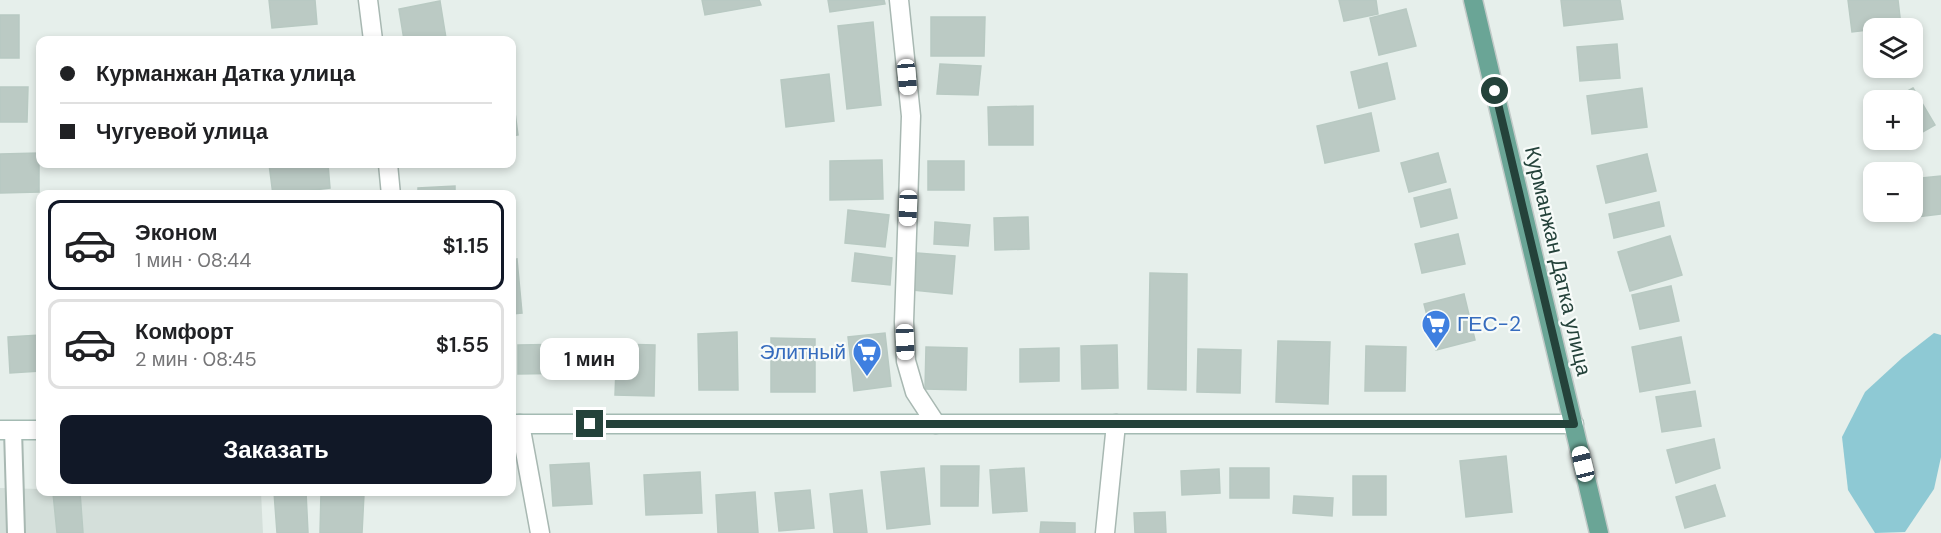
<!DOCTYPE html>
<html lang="ru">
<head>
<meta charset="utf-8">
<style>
  body { margin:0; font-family:"DM Sans",sans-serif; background:#f6f6f6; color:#202124; height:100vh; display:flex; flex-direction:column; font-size:22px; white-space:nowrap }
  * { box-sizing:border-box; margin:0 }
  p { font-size:20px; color:#757577 }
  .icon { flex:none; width:33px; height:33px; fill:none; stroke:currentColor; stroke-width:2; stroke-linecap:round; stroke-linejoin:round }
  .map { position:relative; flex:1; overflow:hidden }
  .drawer { position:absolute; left:36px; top:190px; width:480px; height:306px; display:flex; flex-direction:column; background:#fff; border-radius:12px; box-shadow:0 3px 9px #0003 }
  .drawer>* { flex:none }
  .hud { position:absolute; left:36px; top:36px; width:480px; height:132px; border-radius:12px; box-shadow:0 3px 9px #0003; display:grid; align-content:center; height:132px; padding:0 24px; background:#fff }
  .controls { position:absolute; left:1863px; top:18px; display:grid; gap:12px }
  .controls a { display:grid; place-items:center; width:60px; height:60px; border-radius:12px; background:#fff; box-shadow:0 3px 9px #0003; font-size:30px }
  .end { position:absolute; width:27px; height:27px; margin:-14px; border:8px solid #24423a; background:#fff; box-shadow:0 0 0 3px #fff }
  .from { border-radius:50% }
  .bubble { position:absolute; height:42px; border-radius:12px; background:#fff; box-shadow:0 3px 9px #0003; font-size:20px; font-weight:600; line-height:42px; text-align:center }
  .car { position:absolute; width:18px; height:36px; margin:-18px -9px; border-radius:8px; box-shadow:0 0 4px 2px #0007; background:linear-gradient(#fff 24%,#345 0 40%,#fff 0 76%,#345 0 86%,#fff 0) }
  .hud b { display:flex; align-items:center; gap:21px; height:57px; font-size:22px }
  .hud b+b { border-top:2px solid #e0e0e0 }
  .hud i { width:15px; height:15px; background:#202124 }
  ul { padding:10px 0 0; list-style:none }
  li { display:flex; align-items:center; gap:18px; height:90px; margin:0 12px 9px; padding:0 12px; border:3px solid #e0e0e0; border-radius:12px }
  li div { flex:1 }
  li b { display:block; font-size:22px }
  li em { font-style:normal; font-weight:600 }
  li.active { border-color:#111827 }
  li>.icon { width:54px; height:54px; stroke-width:1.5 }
  .action { display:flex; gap:12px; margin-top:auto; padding:12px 24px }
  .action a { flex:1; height:69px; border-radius:12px; background:#111827; color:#fff; font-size:24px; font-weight:600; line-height:69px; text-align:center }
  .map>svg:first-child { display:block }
  .built { fill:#d4dfda }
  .water { fill:#8ec9d4 }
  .building { fill:#bbcac4; stroke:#b8c9c2; stroke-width:1.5 }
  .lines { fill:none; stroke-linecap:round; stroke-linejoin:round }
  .lane-casing { stroke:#a8b8b2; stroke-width:20 }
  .street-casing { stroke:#a8b8b2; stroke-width:21 }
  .secondary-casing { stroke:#a4bbb3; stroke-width:21 }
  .primary-casing { stroke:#c2cac8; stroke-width:21 }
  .lane { stroke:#fff; stroke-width:16 }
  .street { stroke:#fff; stroke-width:18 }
  .secondary { stroke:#fff; stroke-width:18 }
  .primary { stroke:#6aa596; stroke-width:18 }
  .route { stroke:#24423a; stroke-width:8 }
  .labels { text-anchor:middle; stroke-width:4.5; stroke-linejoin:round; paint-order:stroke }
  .street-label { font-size:21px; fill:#24423a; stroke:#f7fbf9 }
  .shop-label { font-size:21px; fill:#366cbe; stroke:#f7fbf9; text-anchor:start }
</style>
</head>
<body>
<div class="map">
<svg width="1941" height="533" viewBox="0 0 1941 533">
  <rect width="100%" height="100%" fill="#e6efeb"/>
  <path class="built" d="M0 488 40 489V492H261L263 533H0Z"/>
  <path class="water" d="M1934 333 1941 335V457L1934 489 1905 532 1875 533 1848 490 1842 437 1865 392 1902 358Z"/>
  <path class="building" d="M269 0H315L317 24 272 28Z
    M702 0H759L761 5 705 15Z
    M828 0H884L885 4 830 12Z
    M1339 0H1376L1378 14 1344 21Z
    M1561 0H1620L1623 19 1564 26Z
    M1848 0H1898L1901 26 1852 32Z
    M440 1 446 38 433 40H404L399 9Z
    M1406 9 1416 46 1379 55 1370 18Z
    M0 15H19V58H0Z
    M931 17H985L984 56H931Z
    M873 22 881 105 847 109 838 26Z
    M1617 44 1620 78 1580 81 1577 47Z
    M1387 63 1395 99 1359 108 1351 72Z
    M940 64 981 66 978 95 937 94Z
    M829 74 834 121 786 127 781 80Z
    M0 87H28L27 122H0Z
    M1642 88 1647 127 1592 134 1587 96Z
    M1913 88 1935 125 1912 138V100H1891Z
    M512 105H514L518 135 512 136Z
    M1033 106V145H989L988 107Z
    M1371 113 1379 151 1325 163 1317 126Z
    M39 153V192L0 193V154Z
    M1438 153 1446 182 1409 192 1401 163Z
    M1647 154 1656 191 1606 203 1597 166Z
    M882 160 883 199 830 200V161Z
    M928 161H964V190H928Z
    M269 164H328L330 188 273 195Z
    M1941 176V214L1892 220 1891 212H1912V179Z
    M455 186V195H418V188Z
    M1450 189 1457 218 1421 227 1414 198Z
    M1659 202 1664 226 1614 238 1609 214Z
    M848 210 889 215 885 247 845 243Z
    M1028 217 1029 249 995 250 994 218Z
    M935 222 970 225 968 246 934 244Z
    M1458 234 1465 264 1422 273 1415 244Z
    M1670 236 1682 275 1630 291 1618 252Z
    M855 253 892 258 890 285 852 281Z
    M917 253 955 256 952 294 913 290Z
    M517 259 522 313 512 314V260Z
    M1150 273 1187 274 1186 390 1148 389Z
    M1671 286 1679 321 1640 329 1632 295Z
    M1464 294 1475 340 1436 350 1424 304Z
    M737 332 738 390H699L698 334Z
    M885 333 891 386 854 391 848 337Z
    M40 335V371L10 373 8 337Z
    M1681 337 1690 383 1640 392 1632 347Z
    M771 338 815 339V392H771Z
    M1278 341 1330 342 1328 404 1276 402Z
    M576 344 577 373 518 374V345Z
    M617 344 655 345 654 396 615 395Z
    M1117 345 1118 388 1082 389 1081 346Z
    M1366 346 1406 347 1405 391H1365Z
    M926 347 967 348 966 390 925 389Z
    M1059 348V381L1020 382V349Z
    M1198 349 1241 350 1240 393 1197 392Z
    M1695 391 1701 426 1662 432 1656 397Z
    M1714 439 1720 468 1676 483 1667 450Z
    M1506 456 1512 512 1466 517 1460 461Z
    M589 463 592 504 553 506 550 465Z
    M941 466H979L978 506H941Z
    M924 468 930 524 887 529 881 472Z
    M1024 468 1027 511 993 513 990 470Z
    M1230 468H1269V498H1230Z
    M1219 469 1220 493 1182 495 1181 471Z
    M700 472 702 513 646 515 644 475Z
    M1353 476H1386V515H1353Z
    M1715 485 1725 516 1685 528 1676 497Z
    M810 490 814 528 779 531 775 493Z
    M862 490 867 533H834L830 494Z
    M80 492 83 533H57L53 493Z
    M274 492H306L308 533H277Z
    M755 492 758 533H718L716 495Z
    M321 493 364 494 362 533H320Z
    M1294 496 1333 498 1332 516 1293 513Z
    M1165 512 1166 533H1135L1134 513Z
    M1041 522 1075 523V533H1040Z"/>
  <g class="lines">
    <g class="lane-casing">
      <path id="lane" d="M13 430 16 533"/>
    </g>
    <g class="street-casing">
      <path id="street" d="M368 0 373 40
        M899 0 911 116 904 322 906 361 915 392 936 424
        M388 164 391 195
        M520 424 540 533
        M1105 533 1116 424"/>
    </g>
    <g class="secondary-casing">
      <path id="secondary" d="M512 424H1574
        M0 430H40"/>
    </g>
    <g class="primary-casing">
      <path id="primary" d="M1473 0 1599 533"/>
    </g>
    <use href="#lane" class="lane"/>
    <use href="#street" class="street"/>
    <use href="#secondary" class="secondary"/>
    <use href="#primary" class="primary"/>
  </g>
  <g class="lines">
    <path class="route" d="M590 424H1574L1495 91"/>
  </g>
  <defs>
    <g id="supermarket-pin" transform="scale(1.5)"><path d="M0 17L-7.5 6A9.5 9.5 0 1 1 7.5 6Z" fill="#3f7fe0" stroke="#f7fbf9"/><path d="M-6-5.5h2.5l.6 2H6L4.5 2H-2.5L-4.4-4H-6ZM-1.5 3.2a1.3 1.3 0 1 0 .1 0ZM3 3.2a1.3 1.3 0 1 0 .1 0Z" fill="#fff"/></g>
  </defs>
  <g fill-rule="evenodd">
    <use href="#supermarket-pin" x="1436" y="324"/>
    <use href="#supermarket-pin" x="867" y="352"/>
  </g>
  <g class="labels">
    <g class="street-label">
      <text transform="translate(1558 261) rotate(77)" y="7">Курманжан Датка улица</text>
    </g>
    <g class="shop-label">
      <text x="1457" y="331">ГЕС-2</text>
      <text x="846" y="359" text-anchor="end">Элитный</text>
    </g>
  </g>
</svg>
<div class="controls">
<a><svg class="icon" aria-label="layers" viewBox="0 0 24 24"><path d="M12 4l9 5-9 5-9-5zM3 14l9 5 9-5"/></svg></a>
<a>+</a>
<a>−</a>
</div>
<i class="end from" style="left:1495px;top:91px"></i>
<i class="end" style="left:590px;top:424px"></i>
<div class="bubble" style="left:540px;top:338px;width:99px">1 мин</div>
<i class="car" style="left:907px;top:77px;rotate:175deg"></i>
<i class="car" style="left:908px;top:208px;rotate:182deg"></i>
<i class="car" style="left:905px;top:342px;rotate:178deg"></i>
<i class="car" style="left:1583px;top:464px;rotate:346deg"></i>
<div class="hud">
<b><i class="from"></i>Курманжан Датка улица</b>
<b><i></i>Чугуевой улица</b>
</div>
<section class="drawer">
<ul>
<li class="active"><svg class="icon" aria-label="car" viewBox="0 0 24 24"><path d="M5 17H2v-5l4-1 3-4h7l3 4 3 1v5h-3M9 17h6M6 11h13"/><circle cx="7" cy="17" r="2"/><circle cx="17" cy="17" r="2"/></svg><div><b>Эконом</b><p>1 мин · 08:44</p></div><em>$1.15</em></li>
<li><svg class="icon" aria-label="car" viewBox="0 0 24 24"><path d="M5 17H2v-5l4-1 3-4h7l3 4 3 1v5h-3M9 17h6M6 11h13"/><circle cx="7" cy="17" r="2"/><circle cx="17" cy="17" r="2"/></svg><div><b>Комфорт</b><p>2 мин · 08:45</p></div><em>$1.55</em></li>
</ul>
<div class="action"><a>Заказать</a></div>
</section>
</div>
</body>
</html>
